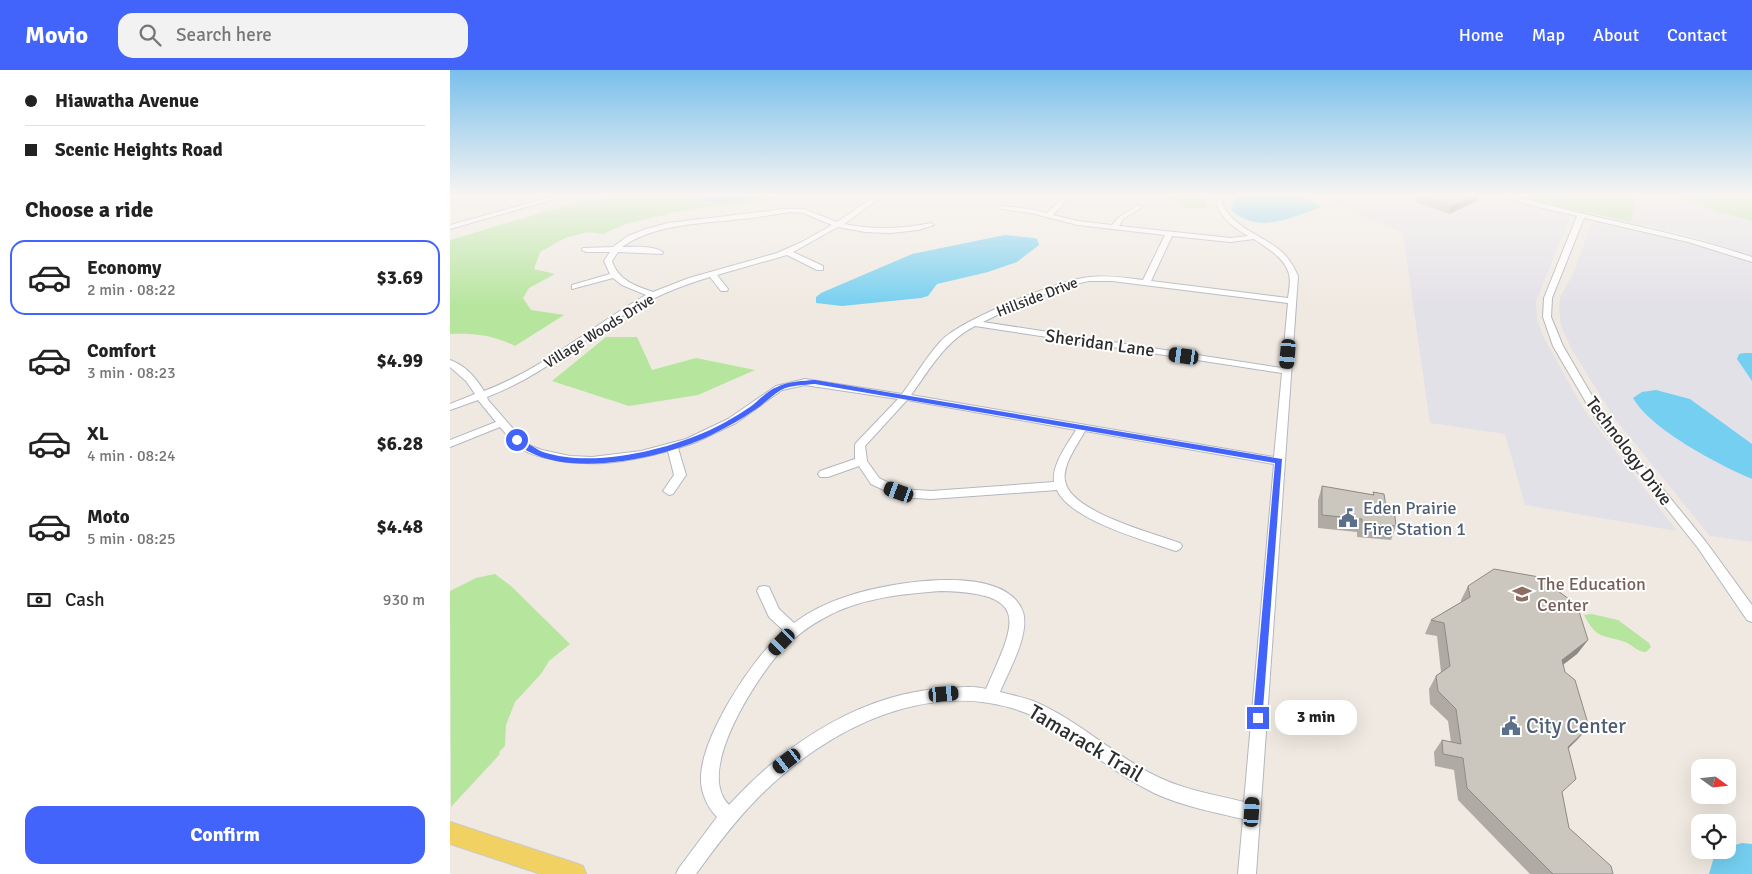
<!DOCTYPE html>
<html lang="en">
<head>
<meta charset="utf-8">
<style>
  body { margin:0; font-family:Signika,sans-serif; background:#f2f2f2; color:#222; height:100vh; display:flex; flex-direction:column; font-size:19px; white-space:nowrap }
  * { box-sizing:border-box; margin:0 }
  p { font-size:16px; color:#767676 }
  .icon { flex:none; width:28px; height:28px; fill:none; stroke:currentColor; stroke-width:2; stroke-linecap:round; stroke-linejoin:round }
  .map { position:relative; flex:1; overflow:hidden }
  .details { display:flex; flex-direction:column; background:#fff; width:450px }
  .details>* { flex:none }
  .top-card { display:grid; align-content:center; height:110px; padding:0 25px; background:#fff }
  .needle { width:32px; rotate:105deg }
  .fabs { position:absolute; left:1241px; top:689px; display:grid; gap:10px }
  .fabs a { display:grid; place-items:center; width:45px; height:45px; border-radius:10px; background:#fff; box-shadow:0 5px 20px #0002; font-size:25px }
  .end { position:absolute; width:22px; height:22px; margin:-11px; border:6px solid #4264fb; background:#fff; box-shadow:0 0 0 2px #fff }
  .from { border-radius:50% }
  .bubble { position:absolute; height:35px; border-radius:15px; background:#fff; box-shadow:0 5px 20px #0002; font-size:16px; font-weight:800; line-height:35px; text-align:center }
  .car { position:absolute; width:15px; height:30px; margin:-15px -8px; border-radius:6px; box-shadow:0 0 4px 1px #0007; background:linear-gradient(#222 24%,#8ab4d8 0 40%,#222 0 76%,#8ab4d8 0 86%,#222 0) }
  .top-card b { display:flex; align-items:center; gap:18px; height:48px; font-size:19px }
  .top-card b+b { border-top:1px solid #e0e0e0 }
  .top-card i { width:12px; height:12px; background:#222 }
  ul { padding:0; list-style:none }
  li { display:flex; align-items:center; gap:15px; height:75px; margin:0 10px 8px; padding:0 15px; border:2px solid transparent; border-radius:15px }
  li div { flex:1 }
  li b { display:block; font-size:19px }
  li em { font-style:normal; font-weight:800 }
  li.on { border-color:#4264fb }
  li>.icon { width:45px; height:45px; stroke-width:1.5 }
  h2 { padding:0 25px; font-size:22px; line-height:60px }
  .pay { display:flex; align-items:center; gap:12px; height:55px; padding:0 25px; font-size:19px }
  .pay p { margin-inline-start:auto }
  .cta { display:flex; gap:10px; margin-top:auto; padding:10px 25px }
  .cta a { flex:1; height:58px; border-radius:15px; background:#4264fb; color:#fff; font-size:20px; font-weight:800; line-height:58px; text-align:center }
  header { display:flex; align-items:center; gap:30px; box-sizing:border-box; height:70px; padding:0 25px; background:#4264fb; color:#fff }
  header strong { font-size:24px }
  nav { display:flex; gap:28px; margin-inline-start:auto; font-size:18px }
  .search { width:350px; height:45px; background:#f2f2f2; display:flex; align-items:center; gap:12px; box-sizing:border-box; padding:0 18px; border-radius:15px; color:#767676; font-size:19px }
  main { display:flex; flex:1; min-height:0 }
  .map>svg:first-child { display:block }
  .industrial { fill:#e3e1e8 }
  .green { fill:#b6e59e }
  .water { fill:#75cff0 }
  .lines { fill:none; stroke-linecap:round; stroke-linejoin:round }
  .minor-casing { stroke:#b4b7c1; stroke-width:2 }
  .major-casing { stroke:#c9c9c9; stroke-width:2 }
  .minor { fill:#fff; fill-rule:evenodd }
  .major { fill:#f2d163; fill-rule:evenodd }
  .wall { fill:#afaba4 }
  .shaded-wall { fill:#8e8b86 }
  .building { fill:#cbc7bf; stroke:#8e8b86 }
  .route { fill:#4264fb }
  .labels { text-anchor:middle; stroke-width:4; stroke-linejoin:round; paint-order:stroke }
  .far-street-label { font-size:15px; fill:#2e2e2e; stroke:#fff }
  .street-label { font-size:18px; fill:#2e2e2e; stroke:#fff }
  .service-label { font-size:18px; fill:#4e5e75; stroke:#fff; text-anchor:start }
  .education-label { font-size:18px; fill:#785e54; stroke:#fff; text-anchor:start }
  .near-service-label { font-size:21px; fill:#4e5e75; stroke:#fff; text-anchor:start }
  .near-street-label { font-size:21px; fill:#2e2e2e; stroke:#fff }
</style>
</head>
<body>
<header>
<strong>Movio</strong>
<div class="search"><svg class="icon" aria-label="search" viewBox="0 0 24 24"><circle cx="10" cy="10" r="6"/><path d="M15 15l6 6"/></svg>Search here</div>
<nav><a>Home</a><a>Map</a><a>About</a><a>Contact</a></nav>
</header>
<main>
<section class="details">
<div class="top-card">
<b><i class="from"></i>Hiawatha Avenue</b>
<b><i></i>Scenic Heights Road</b>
</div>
<h2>Choose a ride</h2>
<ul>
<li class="on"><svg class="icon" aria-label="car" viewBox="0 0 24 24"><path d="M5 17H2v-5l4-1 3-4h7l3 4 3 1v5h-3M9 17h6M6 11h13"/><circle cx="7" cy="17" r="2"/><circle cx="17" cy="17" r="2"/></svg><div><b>Economy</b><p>2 min · 08:22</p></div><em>$3.69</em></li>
<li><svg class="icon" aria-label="car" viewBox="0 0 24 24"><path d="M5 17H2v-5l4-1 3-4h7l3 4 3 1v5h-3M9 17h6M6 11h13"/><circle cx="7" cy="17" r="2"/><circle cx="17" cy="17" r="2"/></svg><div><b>Comfort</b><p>3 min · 08:23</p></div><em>$4.99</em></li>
<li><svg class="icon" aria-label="car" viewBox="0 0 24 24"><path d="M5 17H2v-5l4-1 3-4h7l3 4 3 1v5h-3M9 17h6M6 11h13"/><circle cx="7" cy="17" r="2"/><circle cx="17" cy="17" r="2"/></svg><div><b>XL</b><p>4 min · 08:24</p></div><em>$6.28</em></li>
<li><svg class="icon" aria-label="car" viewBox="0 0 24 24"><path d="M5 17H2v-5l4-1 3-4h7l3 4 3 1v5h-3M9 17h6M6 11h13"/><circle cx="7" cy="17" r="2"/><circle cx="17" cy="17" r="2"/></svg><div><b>Moto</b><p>5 min · 08:25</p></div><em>$4.48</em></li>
</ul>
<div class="pay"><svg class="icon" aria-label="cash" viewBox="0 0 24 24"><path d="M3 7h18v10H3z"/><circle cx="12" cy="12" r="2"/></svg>Cash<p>930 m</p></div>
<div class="cta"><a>Confirm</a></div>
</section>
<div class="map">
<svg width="1302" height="804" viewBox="0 0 1302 804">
  <rect width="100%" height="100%" fill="#efe9e1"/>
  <path class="industrial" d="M878 124H1044L1120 146 1086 232 1087 249 1093 266 1134 340 1227 461 1075 435 1055 364 980 353 953 163 900 142Z
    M1187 124 1222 125 1266 141 1302 151V186L1234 164 1181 153Z
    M1142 152 1234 172 1302 194V472L1260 466 1165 349 1122 280 1111 256 1109 238 1110 227 1124 202Z"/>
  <path class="green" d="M166 124H247L255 132C288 134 312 124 344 124L288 135 254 137 219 144 178 153 153 164 138 162 115 168 90 182 84 199 105 204 79 218 73 228 81 240 114 245 65 276C43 265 24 263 0 264V170L134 130H148Z
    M698 124 756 127 758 139 732 137 726 130Z
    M1077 124H1187L1181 152 1075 129Z
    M1196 124H1302V151L1266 141 1221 125Z
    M156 267H187L202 300 246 288 305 300 248 325 179 336 102 311Z
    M45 504 61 516 120 574 99 591 91 604 65 632 56 655 55 676 49 682 50 684 1 737 0 521 26 508Z
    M1142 544 1168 550 1199 573 1201 577 1196 582C1187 582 1183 575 1175 572 1152 564 1147 570 1134 545Z"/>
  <path class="water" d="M247 124H325C301 129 279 134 255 132Z
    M790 124H846L872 137C842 147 808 165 781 140L784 129Z
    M555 165 584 168 587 169 589 175 567 192 538 202 487 214 478 226 471 228 392 236 366 233V227L371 223 462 184Z
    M1294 283H1302V311L1287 289 1289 284Z
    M1206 320 1240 329 1302 374V409C1269 395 1200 359 1183 328L1192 322Z
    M1292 773 1302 774V804H1259L1266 780H1278V777Z"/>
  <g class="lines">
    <g class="minor-casing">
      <path id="minor" d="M112 124H122L0 159V155Z
        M428 124H435L394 154C423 160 452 159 481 153L484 155 468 160 441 163 415 162 388 157 343 182 373 196V200H367L337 185 267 205 278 219 277 221H271L260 207C230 216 200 228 174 245 128 274 87 308 37 327L38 330 71 368 81 376 92 380 120 386 142 387 191 381 236 369 278 349 326 316 355 309 452 324C465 307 476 287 491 271 510 250 611 209 640 207 658 205 676 208 693 210L715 165 628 155 581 143 551 139 549 138V136L581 139 597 143 616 124H622L603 145 628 151 662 155 669 147 689 135 692 137 691 138 673 149 669 156 780 168 798 166C783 157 772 149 766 133L772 124H778L772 133C783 159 814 165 833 183 840 190 844 197 848 206L806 804H788L793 749C763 742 732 736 704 723 663 703 629 672 590 649 488 600 375 657 303 733 282 755 264 779 246 804H226L229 798 267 747C257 737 250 721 251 706 253 664 303 587 334 561L319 547 307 521 309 517 314 516 319 517 329 539 344 553C360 541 379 532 398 526 436 513 555 491 573 542 580 565 558 602 550 622 561 625 573 627 583 631 626 649 659 681 700 703 729 719 762 724 794 732L824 394 635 361C628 374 612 395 615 411 620 442 703 463 730 473L732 476 730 479 726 481C696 471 620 450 607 420L481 429 449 427 421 414 409 396 378 407H370L368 404 370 401 405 389V375L406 373 448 329 355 315 332 320 286 353 244 373 228 378 236 405 223 424 219 425 213 421 224 405 218 381C179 392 140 398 101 389 91 387 80 385 72 379 63 373 57 365 50 357L0 377V370L46 352 28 330 0 340V334L25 324 16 311 0 297V290C15 295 26 308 34 321 93 299 142 256 196 225L172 215 163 208 122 219V215L160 204 154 191 160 182H136L132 180 133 178 163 177 178 166 196 159 218 153 334 139H354L387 152ZM340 142 353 143 382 155 352 172 327 183 239 208 203 222C185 216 168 210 162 191L168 182 212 184 213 182C202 175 185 177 172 177 206 153 251 154 291 149 307 148 324 144 340 142ZM722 166 780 172 804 169C817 178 835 188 839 204 841 211 839 221 838 228L701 211ZM639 211H662L838 233 832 298 533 252C566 235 603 218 639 211ZM525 256 832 303 824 387 461 325C480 299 495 271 525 256ZM457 330 626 360C617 375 602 394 604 412L481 421 451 419 429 408 417 391 415 376ZM491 521C583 523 565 553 536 619 525 616 514 617 502 618 416 620 335 673 279 735 245 702 305 611 329 583 342 569 357 557 374 548 410 528 451 524 491 521Z
        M1048 124H1057C1138 148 1222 160 1302 187V192L1238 172 1134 148 1102 228 1101 247 1113 276 1155 348 1256 472 1302 535V552L1297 550 1248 478 1147 351 1103 276 1093 247 1094 228 1127 146 1080 135Z"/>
    </g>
    <g class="major-casing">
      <path id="major" d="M0 752 125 793 133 796 136 804H91L0 774Z"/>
    </g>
    <use href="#minor" class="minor"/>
    <use href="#major" class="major"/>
  </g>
  <path class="wall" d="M968 124 1027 131 999 144 966 132Z
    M872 416 923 425V422L936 437 946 456 941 470 907 467V462L868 458V430Z
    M1018 516 1138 570 1127 584 1113 595 1115 602 1139 657 1119 678 1112 724 1119 758 1163 804H1080L1008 730 1004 700 985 696 984 682 992 670 1001 672 998 651 980 634 979 619 986 606 991 602 987 566 975 564 981 550 1011 532V530Z"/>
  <path class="shaded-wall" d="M1030 124 1027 131 999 144 1001 136Z
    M1138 570 1127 584 1102 603 1112 590Z
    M1139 657 1127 670 1107 689 1118 677Z"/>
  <path class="building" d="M968 124H1030L1001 136Z
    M872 416 924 425 923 422 934 424 936 437 944 439 946 456 912 453V449L872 445Z
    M1044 499 1089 507 1127 535 1138 570 1112 590 1115 602 1125 610 1139 657 1118 677 1126 709 1112 722 1119 758 1161 796 1163 804H1103L1017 718 1013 688 993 684 992 670 1011 674 1006 639 988 621 986 606 1000 596 994 553 981 550 1020 527 1018 516Z"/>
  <linearGradient id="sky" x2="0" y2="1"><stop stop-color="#7abfeb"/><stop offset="0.53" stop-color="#f8f5f2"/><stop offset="1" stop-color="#f8f5f2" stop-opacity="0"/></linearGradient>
  <rect width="1302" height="236" fill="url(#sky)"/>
  <path class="route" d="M365 310 832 389 812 652H805L803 648 825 393 365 314C354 315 341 315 331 320 321 326 313 335 303 341 292 349 279 356 267 362 219 388 106 414 63 370L69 368C77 372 85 379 93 382 142 398 214 381 260 360 273 354 288 345 300 337 308 331 317 321 327 317 339 311 352 311 365 310Z"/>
  <defs>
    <g id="civic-bare" transform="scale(1.5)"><path d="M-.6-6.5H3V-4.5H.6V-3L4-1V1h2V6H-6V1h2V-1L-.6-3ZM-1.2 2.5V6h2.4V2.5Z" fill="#5c6f8a" stroke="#fff" stroke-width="2.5" paint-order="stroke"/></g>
    <g id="school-bare" transform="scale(1.5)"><path d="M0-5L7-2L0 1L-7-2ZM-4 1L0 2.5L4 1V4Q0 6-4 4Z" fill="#8d6e63" stroke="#fff" stroke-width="2.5" paint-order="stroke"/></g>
  </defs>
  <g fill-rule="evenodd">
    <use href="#civic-bare" x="898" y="448"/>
    <use href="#school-bare" x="1072" y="524"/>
    <use href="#civic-bare" x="1061" y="656"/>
  </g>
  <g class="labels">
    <g class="far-street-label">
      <text transform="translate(587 227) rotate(-21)" y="5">Hillside Drive</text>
      <text transform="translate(149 261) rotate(-32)" y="5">Village Woods Drive</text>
    </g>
    <g class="street-label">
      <text transform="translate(650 273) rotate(8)" y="6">Sheridan Lane</text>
      <text transform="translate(1179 381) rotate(53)" y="6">Technology Drive</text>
    </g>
    <g class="service-label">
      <text x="913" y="444">Eden Prairie<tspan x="913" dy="21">Fire Station 1</tspan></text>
    </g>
    <g class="education-label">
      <text x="1087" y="520">The Education<tspan x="1087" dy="21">Center</tspan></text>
    </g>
    <g class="near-service-label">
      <text x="1076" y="663">City Center</text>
    </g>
    <g class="near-street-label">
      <text transform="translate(636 673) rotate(31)" y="7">Tamarack Trail</text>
    </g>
  </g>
</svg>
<div class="fabs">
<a><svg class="needle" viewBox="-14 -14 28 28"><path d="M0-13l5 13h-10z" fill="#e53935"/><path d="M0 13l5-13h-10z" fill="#767676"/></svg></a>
<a><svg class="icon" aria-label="locate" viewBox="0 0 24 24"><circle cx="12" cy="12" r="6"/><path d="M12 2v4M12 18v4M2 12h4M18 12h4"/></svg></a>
</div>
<i class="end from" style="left:67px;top:370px"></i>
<i class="end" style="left:808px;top:648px"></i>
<div class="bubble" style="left:825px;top:630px;width:82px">3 min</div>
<i class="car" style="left:838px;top:284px;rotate:185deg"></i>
<i class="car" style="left:734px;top:286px;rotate:278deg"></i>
<i class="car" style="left:449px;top:422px;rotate:290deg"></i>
<i class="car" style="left:332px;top:572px;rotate:224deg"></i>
<i class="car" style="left:494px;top:624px;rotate:85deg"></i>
<i class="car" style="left:337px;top:691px;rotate:233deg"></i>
<i class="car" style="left:802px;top:742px;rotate:4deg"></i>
</div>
</main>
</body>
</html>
